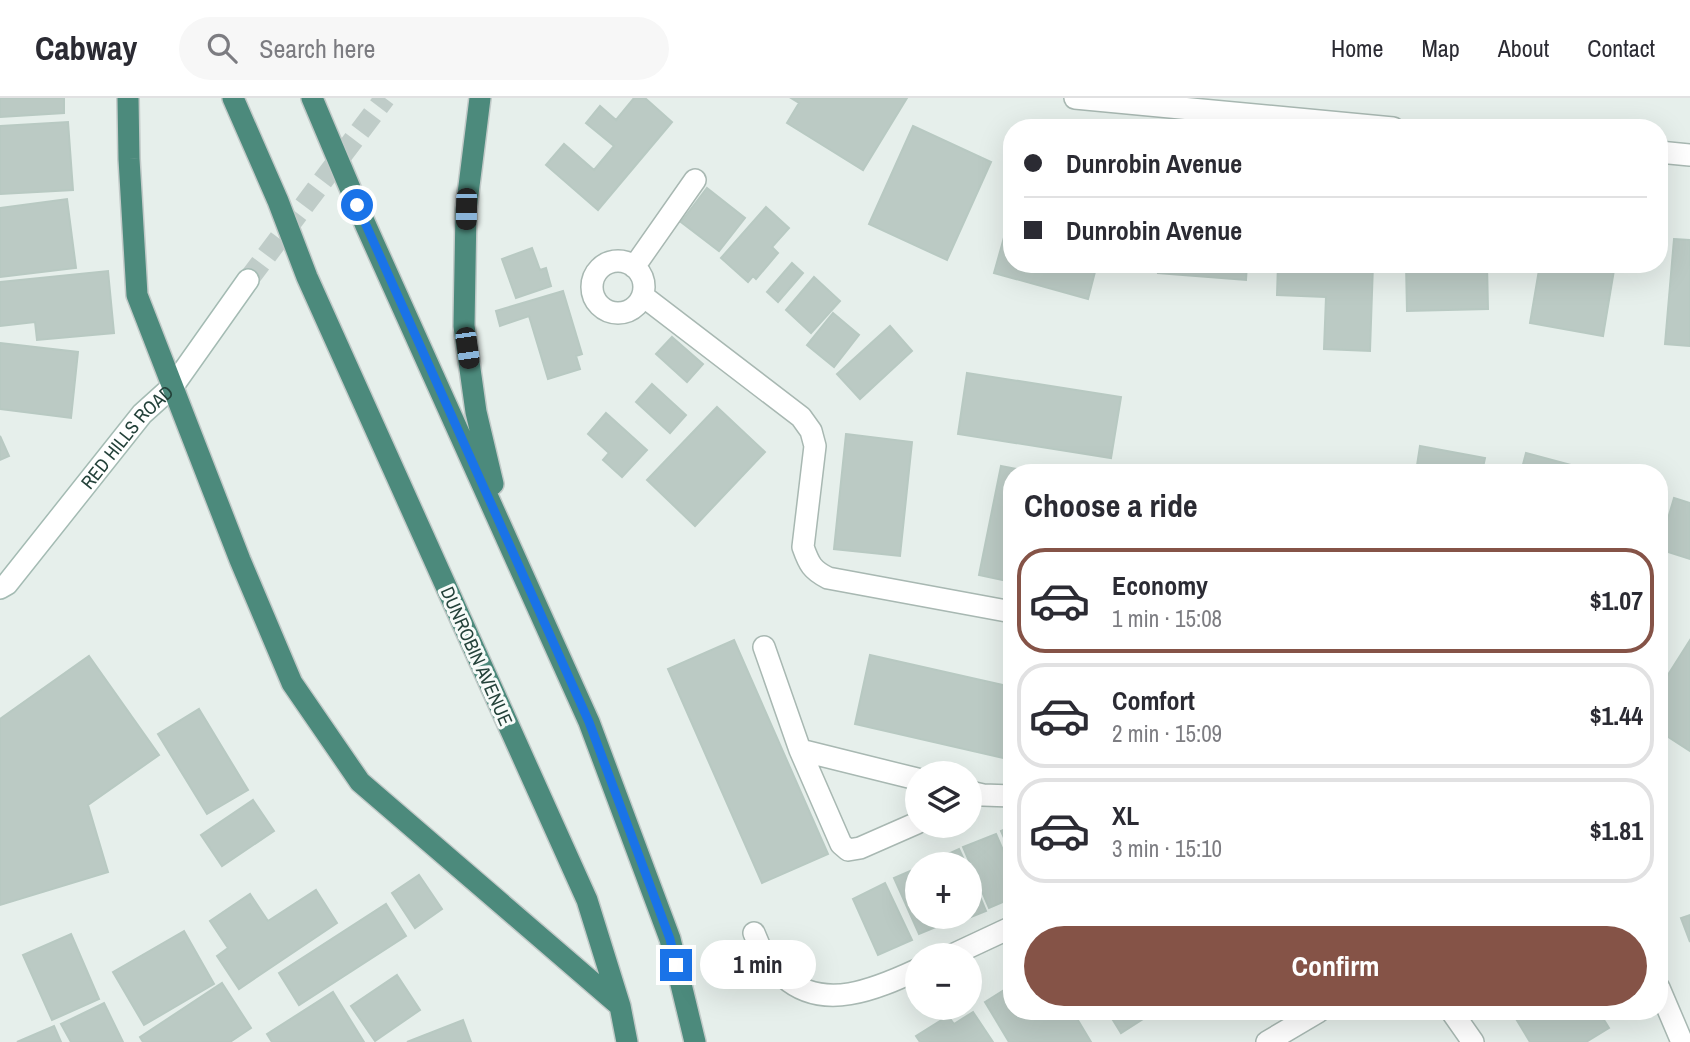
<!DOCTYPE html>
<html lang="en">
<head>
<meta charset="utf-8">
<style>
  body { margin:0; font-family:"Archivo Narrow",sans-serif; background:#f7f7f7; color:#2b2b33; height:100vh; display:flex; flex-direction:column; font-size:26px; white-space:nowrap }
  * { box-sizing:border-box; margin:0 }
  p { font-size:23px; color:#7c7c81 }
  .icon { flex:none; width:38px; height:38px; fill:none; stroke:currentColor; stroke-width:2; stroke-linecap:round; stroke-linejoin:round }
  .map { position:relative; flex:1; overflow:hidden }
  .side { position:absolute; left:1003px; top:366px; width:665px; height:556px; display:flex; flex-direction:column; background:#fff; border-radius:28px; box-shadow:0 7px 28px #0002 }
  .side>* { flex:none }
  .hud { position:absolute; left:1003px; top:21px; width:665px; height:154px; border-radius:28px; box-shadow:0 7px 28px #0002; display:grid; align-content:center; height:154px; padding:0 21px; background:#fff }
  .buttons { position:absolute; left:905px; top:663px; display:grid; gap:14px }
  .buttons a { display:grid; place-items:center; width:77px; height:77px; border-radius:50%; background:#fff; box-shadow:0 7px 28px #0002; font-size:35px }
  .end { position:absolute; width:32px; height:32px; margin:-16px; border:9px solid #1a73e8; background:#fff; box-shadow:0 0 0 4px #fff }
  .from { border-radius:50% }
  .bubble { position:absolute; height:49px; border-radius:24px; background:#fff; box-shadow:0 7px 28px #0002; font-size:23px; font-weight:700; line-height:49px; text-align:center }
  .car { position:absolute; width:21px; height:42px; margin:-21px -10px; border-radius:9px; box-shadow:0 0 5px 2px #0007; background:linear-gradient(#222 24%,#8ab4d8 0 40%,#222 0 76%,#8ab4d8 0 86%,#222 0) }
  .hud b { display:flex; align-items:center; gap:24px; height:66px; font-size:26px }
  .hud b+b { border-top:2px solid #e1e1e2 }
  .hud i { width:18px; height:18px; background:#2b2b33 }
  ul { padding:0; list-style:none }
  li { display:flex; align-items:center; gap:21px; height:105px; margin:0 14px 10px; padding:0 7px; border:4px solid #e1e1e2; border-radius:28px }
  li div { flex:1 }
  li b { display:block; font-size:26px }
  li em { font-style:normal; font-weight:700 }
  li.on { border-color:#855347 }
  li>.icon { width:63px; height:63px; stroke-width:1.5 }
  h2 { padding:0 21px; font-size:32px; line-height:84px }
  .action { display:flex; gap:14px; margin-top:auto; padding:14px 21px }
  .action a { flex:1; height:80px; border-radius:42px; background:#855347; color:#fff; font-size:28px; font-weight:700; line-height:80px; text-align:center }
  header { display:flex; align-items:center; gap:42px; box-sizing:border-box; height:98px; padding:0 35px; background:#fff; border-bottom:2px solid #e1e1e2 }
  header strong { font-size:33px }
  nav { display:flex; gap:38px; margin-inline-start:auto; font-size:24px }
  .search { width:490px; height:63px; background:#f7f7f7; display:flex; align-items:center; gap:18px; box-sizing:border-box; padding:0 24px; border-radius:38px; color:#7c7c81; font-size:26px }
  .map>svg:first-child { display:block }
  .building { fill:#bbcac4; stroke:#b8c9c2; stroke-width:2 }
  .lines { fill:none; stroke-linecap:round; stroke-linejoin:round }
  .secondary-tunnel { stroke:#bfccc8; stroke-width:21; stroke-dasharray:21 10; stroke-linecap:butt }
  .minor-casing { stroke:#a8b8b2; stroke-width:24 }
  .secondary-casing { stroke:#a4bbb3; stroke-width:24 }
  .trunk-casing { stroke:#c2cac8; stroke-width:24 }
  .minor { stroke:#fff; stroke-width:21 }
  .secondary { stroke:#fff; stroke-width:21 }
  .trunk { stroke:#4c8a7c; stroke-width:21 }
  .route { stroke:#1a73e8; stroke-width:9 }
  .labels { text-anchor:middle; stroke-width:6; stroke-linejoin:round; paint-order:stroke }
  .street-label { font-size:19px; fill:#24423a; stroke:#f7fbf9 }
</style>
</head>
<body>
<header>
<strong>Cabway</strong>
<div class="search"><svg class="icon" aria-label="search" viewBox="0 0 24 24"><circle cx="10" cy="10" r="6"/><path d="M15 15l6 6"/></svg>Search here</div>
<nav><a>Home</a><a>Map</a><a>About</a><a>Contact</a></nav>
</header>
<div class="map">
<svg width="1690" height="944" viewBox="0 0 1690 944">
  <rect width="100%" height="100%" fill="#e6efeb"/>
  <path class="building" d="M0 0H64V15L0 19Z
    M634 0H645L672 24 598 112 546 67 564 46 594 72 614 48 586 25 600 8 616 22Z
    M791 0H907L863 72 787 25 799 5Z
    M68 24 73 92 0 96V28Z
    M913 28 991 64 947 162 869 126Z
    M707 90 745 120 719 153 681 124Z
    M67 101 76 170 0 179V110Z
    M766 109 789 130 772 149 778 155 756 181 753 178 748 184 721 160Z
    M1012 111V166H1097L1088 201 994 175Z
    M1674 141 1690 142V248L1665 246Z
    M532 150 540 172 546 170 551 188 516 200 502 161Z
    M792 165 803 175 778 204 767 194Z
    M1159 166H1247L1246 182 1158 175Z
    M1278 166H1373L1370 253 1324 251 1326 199 1277 197Z
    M1406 166H1487L1488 211 1407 213Z
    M1540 166H1615L1603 238 1530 225Z
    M108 173 114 235 37 242 35 224 0 228V184Z
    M814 179 840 203 811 235 786 212Z
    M563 193 582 256 576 258 580 271 548 281 529 218 500 228 496 213Z
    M833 215 859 237 834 269 807 247Z
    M890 228 912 253 860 301 837 276Z
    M672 239 703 266 687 284 656 256Z
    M0 245 78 254 71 320 0 311Z
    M967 275 1121 299 1111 360 958 336Z
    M652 286 686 317 670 335 636 304Z
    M717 309 765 354 695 428 647 382Z
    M606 315 647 352 622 379 603 362 609 355 588 336Z
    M846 336 912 344 900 458 834 451Z
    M0 338 9 358 0 362Z
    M1420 348 1485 360 1482 374H1416Z
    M1526 355 1597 374H1521Z
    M1001 368 1033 374H1012V484L979 477Z
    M1674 400 1690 405V461L1659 451Z
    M734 542 828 756 762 785 668 571Z
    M1690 542V653L1659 633V591Z
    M870 557 1012 589V662L855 626Z
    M89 558 159 657 88 707 108 774 0 807V621Z
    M199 611 248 692 207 716 158 636Z
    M253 702 274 733 222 768 201 737Z
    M1012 728V758L1001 733Z
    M996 736 1012 773V800L989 810 963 749Z
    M959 751 966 766H931L930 764Z
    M917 770V819H946L948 824 919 836 894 780Z
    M970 775 986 813 956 825 953 819H970Z
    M419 777 442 811 415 830 392 795Z
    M885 785 912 842 878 857 853 801Z
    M316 792 337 825 239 891 217 858 228 850 210 823 250 796 268 823Z
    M386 806 406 838 299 907 279 875Z
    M1690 817V844L1681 820Z
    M184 833 214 886 144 927 113 874Z
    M71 836 99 901 52 922 23 857Z
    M397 877 420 912 375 943 351 908Z
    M222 885 251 930 230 944H143L140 939Z
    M1012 887V914H1073L1091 944H1009L985 904Z
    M333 894 364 944H272L267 936Z
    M104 905 123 944H71L61 926Z
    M973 914 993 944H920L916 938 948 918 954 926Z
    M1108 914H1154L1121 935Z
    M1524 914H1599L1609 930 1586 944H1530L1515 919Z
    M463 922 471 944H407Z
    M54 928 61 944H17Z"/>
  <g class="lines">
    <path class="secondary-tunnel" d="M248 182 385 0"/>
    <g class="minor-casing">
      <path id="minor" d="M1075 0 1393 30
        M1659 54 1690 57
        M592 189a26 26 0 1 1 52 0a26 26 0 1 1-52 0Z
        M634 169 695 82
        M643 198 801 319 811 333 815 348 803 449C809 466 812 472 828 480L1012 514
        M764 549 800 652 841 746 848 752 860 750 917 725
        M800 652 917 681
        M970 694 983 697 1012 698
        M754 835C758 844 762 856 768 865 772 870 779 875 784 879 823 914 876 891 917 872
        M950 858 1012 829
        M1659 890 1682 944
        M1452 914 1473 944
        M1267 944 1318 914"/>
    </g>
    <g class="secondary-casing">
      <g id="secondary">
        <path id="s1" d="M0 490 7 486 142 316 173 288 248 182"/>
      </g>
    </g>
    <g class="trunk-casing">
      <path id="trunk" d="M128 0 129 61 137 197 240 462 292 585 360 684 620 908
        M233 0 278 103 307 179 587 802 620 908 627 944
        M312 0 366 128 589 624 670 841 695 944
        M480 0 466 112 464 228 476 314 493 386"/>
    </g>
    <use href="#minor" class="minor"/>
    <use href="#secondary" class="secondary"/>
    <use href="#trunk" class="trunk"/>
  </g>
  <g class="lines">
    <path class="route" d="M357 107 589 624 670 841 676 867"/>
  </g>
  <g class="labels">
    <g class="street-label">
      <text dy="7" stroke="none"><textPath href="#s1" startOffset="198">RED HILLS ROAD</textPath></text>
      <text transform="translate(477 558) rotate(66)" y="7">DUNROBIN AVENUE</text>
    </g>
  </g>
</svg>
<div class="buttons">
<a><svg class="icon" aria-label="layers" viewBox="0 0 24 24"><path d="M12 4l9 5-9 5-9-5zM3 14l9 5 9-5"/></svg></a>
<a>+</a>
<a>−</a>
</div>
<i class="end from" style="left:357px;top:107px"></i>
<i class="end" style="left:676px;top:867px"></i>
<div class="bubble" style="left:700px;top:842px;width:116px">1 min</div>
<i class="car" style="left:466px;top:111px;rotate:181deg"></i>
<i class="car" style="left:467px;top:250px;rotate:172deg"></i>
<div class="hud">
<b><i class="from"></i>Dunrobin Avenue</b>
<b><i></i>Dunrobin Avenue</b>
</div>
<section class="side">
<h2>Choose a ride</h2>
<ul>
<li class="on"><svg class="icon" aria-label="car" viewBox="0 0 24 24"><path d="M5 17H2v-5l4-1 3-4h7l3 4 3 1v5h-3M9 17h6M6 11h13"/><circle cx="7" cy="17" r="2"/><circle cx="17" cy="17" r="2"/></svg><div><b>Economy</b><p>1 min · 15:08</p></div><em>$1.07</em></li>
<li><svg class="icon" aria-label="car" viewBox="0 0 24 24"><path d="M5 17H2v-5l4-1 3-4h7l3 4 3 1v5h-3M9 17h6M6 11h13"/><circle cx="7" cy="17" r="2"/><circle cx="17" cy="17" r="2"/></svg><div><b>Comfort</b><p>2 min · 15:09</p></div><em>$1.44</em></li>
<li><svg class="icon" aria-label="car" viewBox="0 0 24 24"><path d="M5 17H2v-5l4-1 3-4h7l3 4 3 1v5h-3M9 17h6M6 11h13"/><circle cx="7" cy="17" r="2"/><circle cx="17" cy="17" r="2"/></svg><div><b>XL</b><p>3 min · 15:10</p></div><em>$1.81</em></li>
</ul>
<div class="action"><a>Confirm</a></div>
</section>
</div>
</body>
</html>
